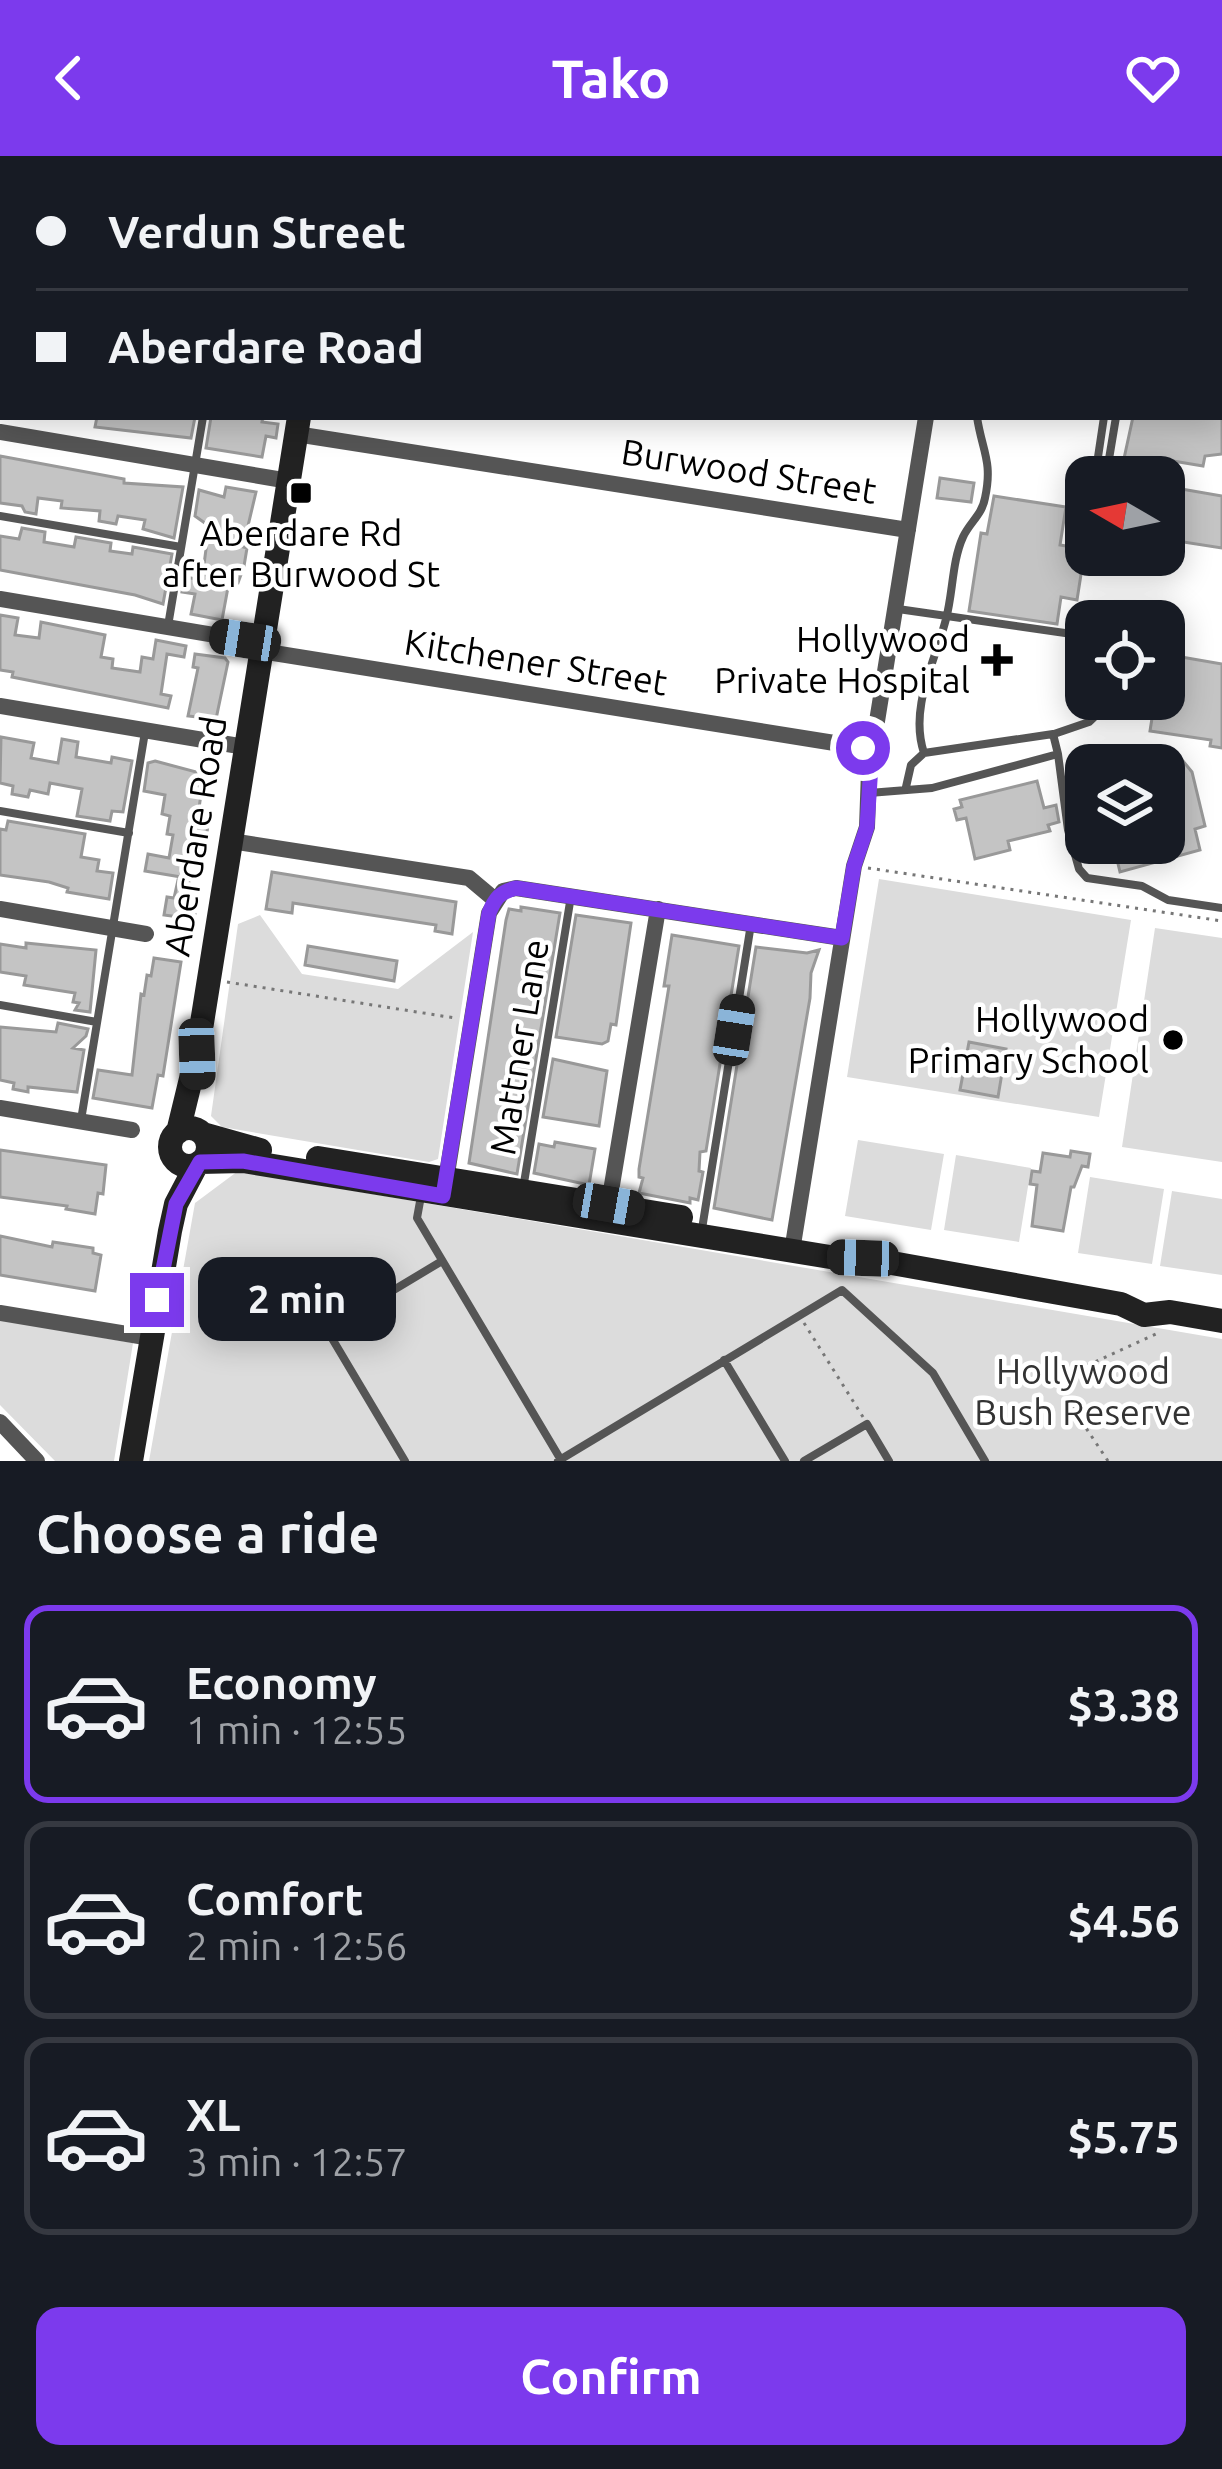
<!DOCTYPE html>
<html lang="en">
<head>
<meta charset="utf-8">
<style>
  body { margin:0; font-family:Ubuntu,sans-serif; background:#242831; color:#f1f3f6; height:100vh; display:flex; flex-direction:column; font-size:45px; white-space:nowrap }
  * { box-sizing:border-box; margin:0 }
  p { font-size:39px; color:#9ea1a6 }
  .icon { flex:none; width:66px; height:66px; fill:none; stroke:currentColor; stroke-width:2; stroke-linecap:round; stroke-linejoin:round }
  .map { position:relative; height:1305px; overflow:hidden }
  .panel { display:flex; flex-direction:column; background:#171b24; flex:1 }
  .panel>* { flex:none }
  .hud { position:absolute; left:0px; top:0px; width:1224px; height:264px; box-shadow:0 6px 30px #0003; display:grid; align-content:center; height:264px; padding:0 36px; background:#171b24 }
  .needle { width:78px; rotate:279deg }
  .fabs { position:absolute; left:1065px; top:300px; display:grid; gap:24px }
  .fabs a { display:grid; place-items:center; width:120px; height:120px; border-radius:24px; background:#171b24; box-shadow:0 6px 30px #0003; font-size:60px }
  .end { position:absolute; width:54px; height:54px; margin:-27px; border:15px solid #7c3aed; background:#fff; box-shadow:0 0 0 6px #fff }
  .from { border-radius:50% }
  .bubble { position:absolute; height:84px; border-radius:24px; background:#171b24; box-shadow:0 6px 30px #0003; font-size:39px; font-weight:700; line-height:84px; text-align:center }
  .car { position:absolute; width:36px; height:72px; margin:-36px -18px; border-radius:15px; box-shadow:0 0 9px 3px #0007; background:linear-gradient(#222 24%,#8ab4d8 0 40%,#222 0 76%,#8ab4d8 0 86%,#222 0) }
  .hud b { display:flex; align-items:center; gap:42px; height:114px; font-size:45px }
  .hud b+b { border-top:3px solid #363941 }
  .hud i { width:30px; height:30px; background:#f1f3f6 }
  ul { padding:0; list-style:none }
  li { display:flex; align-items:center; gap:36px; height:198px; margin:0 24px 18px; padding:0 12px; border:6px solid #363941; border-radius:24px }
  li div { flex:1 }
  li b { display:block; font-size:45px }
  li em { font-style:normal; font-weight:700 }
  li.on { border-color:#7c3aed }
  li>.icon { width:108px; height:108px; stroke-width:1.5 }
  h2 { padding:0 36px; font-size:54px; line-height:144px }
  .action { display:flex; gap:24px; margin-top:auto; padding:24px 36px }
  .action a { flex:1; height:138px; border-radius:24px; background:#7c3aed; color:#fff; font-size:48px; font-weight:700; line-height:138px; text-align:center }
  header { display:flex; justify-content:space-between; align-items:center; height:156px; padding:0 36px; background:#7c3aed; color:#fff; font-size:54px; font-weight:700 }
  .map>svg:first-child { display:block }
  .green { fill:#dcdcdc; fill-rule:evenodd }
  .building { fill:#c4c4c4; stroke:#999; stroke-width:3 }
  .lines { fill:none; stroke-linecap:round; stroke-linejoin:round }
  .path { stroke:#777; stroke-width:3; stroke-dasharray:3 6; stroke-linecap:butt }
  .service { stroke:#555; stroke-width:8 }
  .minor { stroke:#555; stroke-width:16 }
  .tertiary { stroke:#555; stroke-width:21 }
  .secondary { stroke:#222; stroke-width:24 }
  .route { stroke:#7c3aed; stroke-width:15 }
  .poi-dot { fill:#000; stroke:#fff; stroke-width:4.5 }
  .labels { text-anchor:middle; stroke-width:9; stroke-linejoin:round; paint-order:stroke }
  .street-label { font-size:36px; fill:#000; stroke:#fff }
  .poi-label { font-size:36px; fill:#000; stroke:#fff; text-anchor:end }
  .park-label { font-size:36px; fill:#333; stroke:#fff }
</style>
</head>
<body>
<header><svg class="icon" aria-label="back" viewBox="0 0 24 24"><path d="M15 5l-7 7 7 7"/></svg>Tako<svg class="icon" aria-label="heart" viewBox="0 0 24 24"><path d="M12 20l-8-8c-3-5 5-10 8-4 3-6 11-1 8 4z"/></svg></header>
<div class="map">
<svg width="1222" height="1305" viewBox="0 0 1222 1305">
  <rect width="100%" height="100%" fill="#fff"/>
  <path class="green" d="M879 723 1131 764 1099 961 847 921ZM969 887 1006 894 997 941 961 934Z
    M260 759 302 818 398 833 473 776 438 1003 429 1006 222 971 211 960 238 768Z
    M1155 772 1222 782V1006L1122 991Z
    M858 984 944 998 931 1074 845 1060Z
    M956 999 1031 1012 1019 1086 944 1074Z
    M238 1015 1222 1183V1305H149L195 1047Z
    M1090 1021 1164 1033 1152 1108 1078 1097Z
    M1172 1035 1222 1043V1119L1160 1110Z
    M0 1164 133 1187 114 1305H55L0 1249Z"/>
  <path class="building" d="M97 261H195L191 282 95 271Z
    M211 261H263L262 266 278 268 276 282 266 280 262 301 206 292Z
    M1133 261H1222V298L1205 300 1203 310 1167 304 1164 321H1120Z
    M0 300 124 323V327L183 331 174 382 143 373 145 364 118 360 116 368 99 365 100 355 61 352 62 345 38 342 36 358 25 356 22 350 0 347Z
    M940 322 974 327 971 346 937 342Z
    M1164 330 1222 340V392L1164 383Z
    M226 331 256 336 243 391 247 392 244 410 238 427 229 426 222 464 191 458 195 438 182 436 185 421 202 424 209 370 195 360 199 334 224 341Z
    M994 340 1066 351 1060 389 1085 393 1077 444 1061 441 1057 468 969 455 981 377 987 378Z
    M22 372 45 376 44 386 74 391 76 381 111 387 110 395 132 398 133 391 172 398 163 448 135 439 0 414V380L19 383Z
    M0 459 18 462 15 479 39 482 41 466 105 479 101 501 113 503 112 512 140 516 142 501 153 503 156 484 186 490 184 501 167 498 161 538 171 540 168 552 12 521 13 516 0 514Z
    M195 498 225 502 228 506 216 563 188 560 198 512 193 511Z
    M1164 498 1222 508V592L1210 590 1211 584 1150 575 1155 543H1164Z
    M1 581 34 587 31 602 58 607 62 583 78 586 76 601 111 607 112 601 132 605 123 656 112 655 110 665 77 660 82 633 50 627 48 638 30 634 28 641 12 638 13 630 0 627Z
    M155 605 204 618 199 652 205 653 202 668 208 669 206 684 201 683 197 704 190 703 187 722 145 715 148 698 169 702 173 679 167 678 170 660 162 658 165 639 144 635 148 607Z
    M1183 605 1192 616 1205 670 1195 673 1200 694 1120 716 1113 687H1164L1166 606Z
    M1037 625 1044 652 1056 649 1059 666 1048 669 1050 675 1008 685 1010 694 975 703 966 662 957 664 954 653 962 651 960 644Z
    M8 665 85 678 81 701 99 704 97 715 113 717 109 743 67 736 68 732 49 726 0 719V673L6 674Z
    M272 716 456 746 452 778 435 775 436 769 293 747 292 757 266 753Z
    M178 724 189 726 186 744 197 746 194 763 164 759 167 741 174 742Z
    M521 751 560 757 517 1018 469 1007 506 764 509 753 521 755Z
    M576 759 631 767 616 869 611 868 608 885 602 888 556 881Z
    M672 779 739 790 706 995 700 996 699 1015 703 1016 698 1044 690 1042V1047L639 1037 643 1022 639 1021V1013L669 830H664Z
    M26 787 96 794 90 856 75 854 79 847 73 846 75 837 24 829 26 820 0 816V788L26 792Z
    M308 790 397 805 394 825 305 809Z
    M756 791 807 797 819 794 811 817 810 842 772 1064 714 1052Z
    M154 802 181 806 163 920 158 919 152 952 93 942 98 914 132 919 141 838 144 839 147 819 151 820Z
    M58 867 88 873 86 880 73 892 84 894 77 936 28 931V936L13 933 14 927 0 924V871L56 876Z
    M969 886 1006 893 998 941 960 934Z
    M553 903 607 915 599 970 543 961Z
    M555 986 595 993 589 1029 534 1017 539 988 554 991Z
    M0 994 106 1009 103 1038 98 1037 95 1058 66 1053 67 1050 0 1041Z
    M1071 995 1090 998 1088 1011 1082 1010 1074 1031H1071L1063 1075 1032 1070 1037 1029 1030 1028 1032 1015 1040 1016 1043 997 1070 1001Z
    M0 1080 52 1091 53 1086 93 1092V1097L101 1099 95 1135 0 1119Z"/>
  <g class="lines">
    <path class="path" d="M1080 344 1083 324
      M1068 369 1075 351
      M868 712 1222 765
      M227 826 455 862
      M804 1167 863 1261
      M1108 1305 1070 1248 1066 1229 1088 1209 1158 1177"/>
    <path class="service" d="M1157 0H1171
      M0 192H3
      M1221 198H1222
      M1095 321 1104 261
      M1106 321 1116 261
      M1086 354 1077 377 1086 384
      M0 360 181 391
      M898 453 1086 480
      M168 470 203 261
      M1054 578 1089 566 1113 543
      M924 597C909 552 935 506 946 463 953 437 952 405 963 381 970 366 982 359 985 342 993 305 982 295 977 261
      M1058 598 1068 674 1079 713 1087 722 1142 730 1168 744 1222 752
      M869 637 932 632 1058 598 1053 578 924 597 911 609 906 631
      M0 655 129 677
      M0 849 97 866
      M81 964 145 576
      M523 1033 571 740
      M421 1040 417 1062 561 1304
      M702 1073 751 768
      M724 1204 785 1305
      M405 1305 327 1174 442 1105
      M558 1305 842 1134 933 1217 985 1305
      M804 1305 867 1268 889 1305"/>
    <path class="minor" d="M164 3V0
      M966 3 967 0
      M0 276 289 325
      M296 278 908 374
      M0 443 262 487
      M261 495 872 593
      M0 550 245 591
      M231 685 469 722 494 743
      M0 753 146 778
      M0 952 132 974
      M445 1030 489 757 503 735 516 732 842 782
      M607 1059 658 753
      M792 1095 854 710 867 671 869 615 926 261
      M0 1157 151 1182
      M0 1266 37 1305"/>
    <path class="tertiary" d="M0 104 3 105"/>
    <path class="secondary" d="M340 3 341 0
      M170 991a19 19 0 1 1 38 0a19 19 0 1 1-38 0Z
      M178 976 197 898 299 261
      M203 978 260 994
      M318 1002 681 1061
      M200 1006 243 1005 830 1101 864 1102 1121 1148 1144 1159 1170 1156 1222 1165
      M131 1305 170 1075 176 1048 197 1008"/>
  </g>
  <g class="lines">
    <path class="route" d="M157 1144 176 1048 200 1006 243 1005 443 1040 489 757C495 742 500 736 516 732L842 782 854 710 867 671 872 593 863 592"/>
  </g>
  <g class="poi-dot">
    <rect x="289" y="325" width="24" height="24" rx="6"/>
    <path d="M991 486h12v12h12v12h-12v12h-12v-12h-12v-12h12z"/>
    <circle cx="1173" cy="884" r="12"/>
  </g>
  <g class="labels">
    <g class="street-label">
      <text transform="translate(749 315) rotate(9)" y="13">Burwood Street</text>
      <text transform="translate(536 506) rotate(9)" y="13">Kitchener Street</text>
      <text transform="translate(195 680) rotate(-81)" y="13">Aberdare Road</text>
      <text transform="translate(519 891) rotate(-81)" y="13">Mattner Lane</text>
    </g>
    <g class="poi-label">
      <text x="301" y="390" text-anchor="middle">Aberdare Rd<tspan x="301" dy="41">after Burwood St</tspan></text>
      <text x="970" y="496">Hollywood<tspan x="970" dy="41">Private Hospital</tspan></text>
      <text x="1149" y="876">Hollywood<tspan x="1149" dy="41">Primary School</tspan></text>
    </g>
    <g class="park-label">
      <text x="1083" y="1228">Hollywood<tspan x="1083" dy="41">Bush Reserve</tspan></text>
    </g>
  </g>
</svg>
<div class="fabs">
<a><svg class="needle" viewBox="-14 -14 28 28"><path d="M0-13l5 13h-10z" fill="#e53935"/><path d="M0 13l5-13h-10z" fill="#9ea1a6"/></svg></a>
<a><svg class="icon" aria-label="locate" viewBox="0 0 24 24"><circle cx="12" cy="12" r="6"/><path d="M12 2v4M12 18v4M2 12h4M18 12h4"/></svg></a>
<a><svg class="icon" aria-label="layers" viewBox="0 0 24 24"><path d="M12 4l9 5-9 5-9-5zM3 14l9 5 9-5"/></svg></a>
</div>
<i class="end from" style="left:863px;top:592px"></i>
<i class="end" style="left:157px;top:1144px"></i>
<div class="bubble" style="left:198px;top:1101px;width:198px">2 min</div>
<i class="car" style="left:245px;top:484px;rotate:279deg"></i>
<i class="car" style="left:734px;top:874px;rotate:9deg"></i>
<i class="car" style="left:197px;top:898px;rotate:178deg"></i>
<i class="car" style="left:609px;top:1048px;rotate:100deg"></i>
<i class="car" style="left:863px;top:1102px;rotate:272deg"></i>
<div class="hud">
<b><i class="from"></i>Verdun Street</b>
<b><i></i>Aberdare Road</b>
</div>
</div>
<section class="panel">
<h2>Choose a ride</h2>
<ul>
<li class="on"><svg class="icon" aria-label="car" viewBox="0 0 24 24"><path d="M5 17H2v-5l4-1 3-4h7l3 4 3 1v5h-3M9 17h6M6 11h13"/><circle cx="7" cy="17" r="2"/><circle cx="17" cy="17" r="2"/></svg><div><b>Economy</b><p>1 min · 12:55</p></div><em>$3.38</em></li>
<li><svg class="icon" aria-label="car" viewBox="0 0 24 24"><path d="M5 17H2v-5l4-1 3-4h7l3 4 3 1v5h-3M9 17h6M6 11h13"/><circle cx="7" cy="17" r="2"/><circle cx="17" cy="17" r="2"/></svg><div><b>Comfort</b><p>2 min · 12:56</p></div><em>$4.56</em></li>
<li><svg class="icon" aria-label="car" viewBox="0 0 24 24"><path d="M5 17H2v-5l4-1 3-4h7l3 4 3 1v5h-3M9 17h6M6 11h13"/><circle cx="7" cy="17" r="2"/><circle cx="17" cy="17" r="2"/></svg><div><b>XL</b><p>3 min · 12:57</p></div><em>$5.75</em></li>
</ul>
<div class="action"><a>Confirm</a></div>
</section>
</body>
</html>
